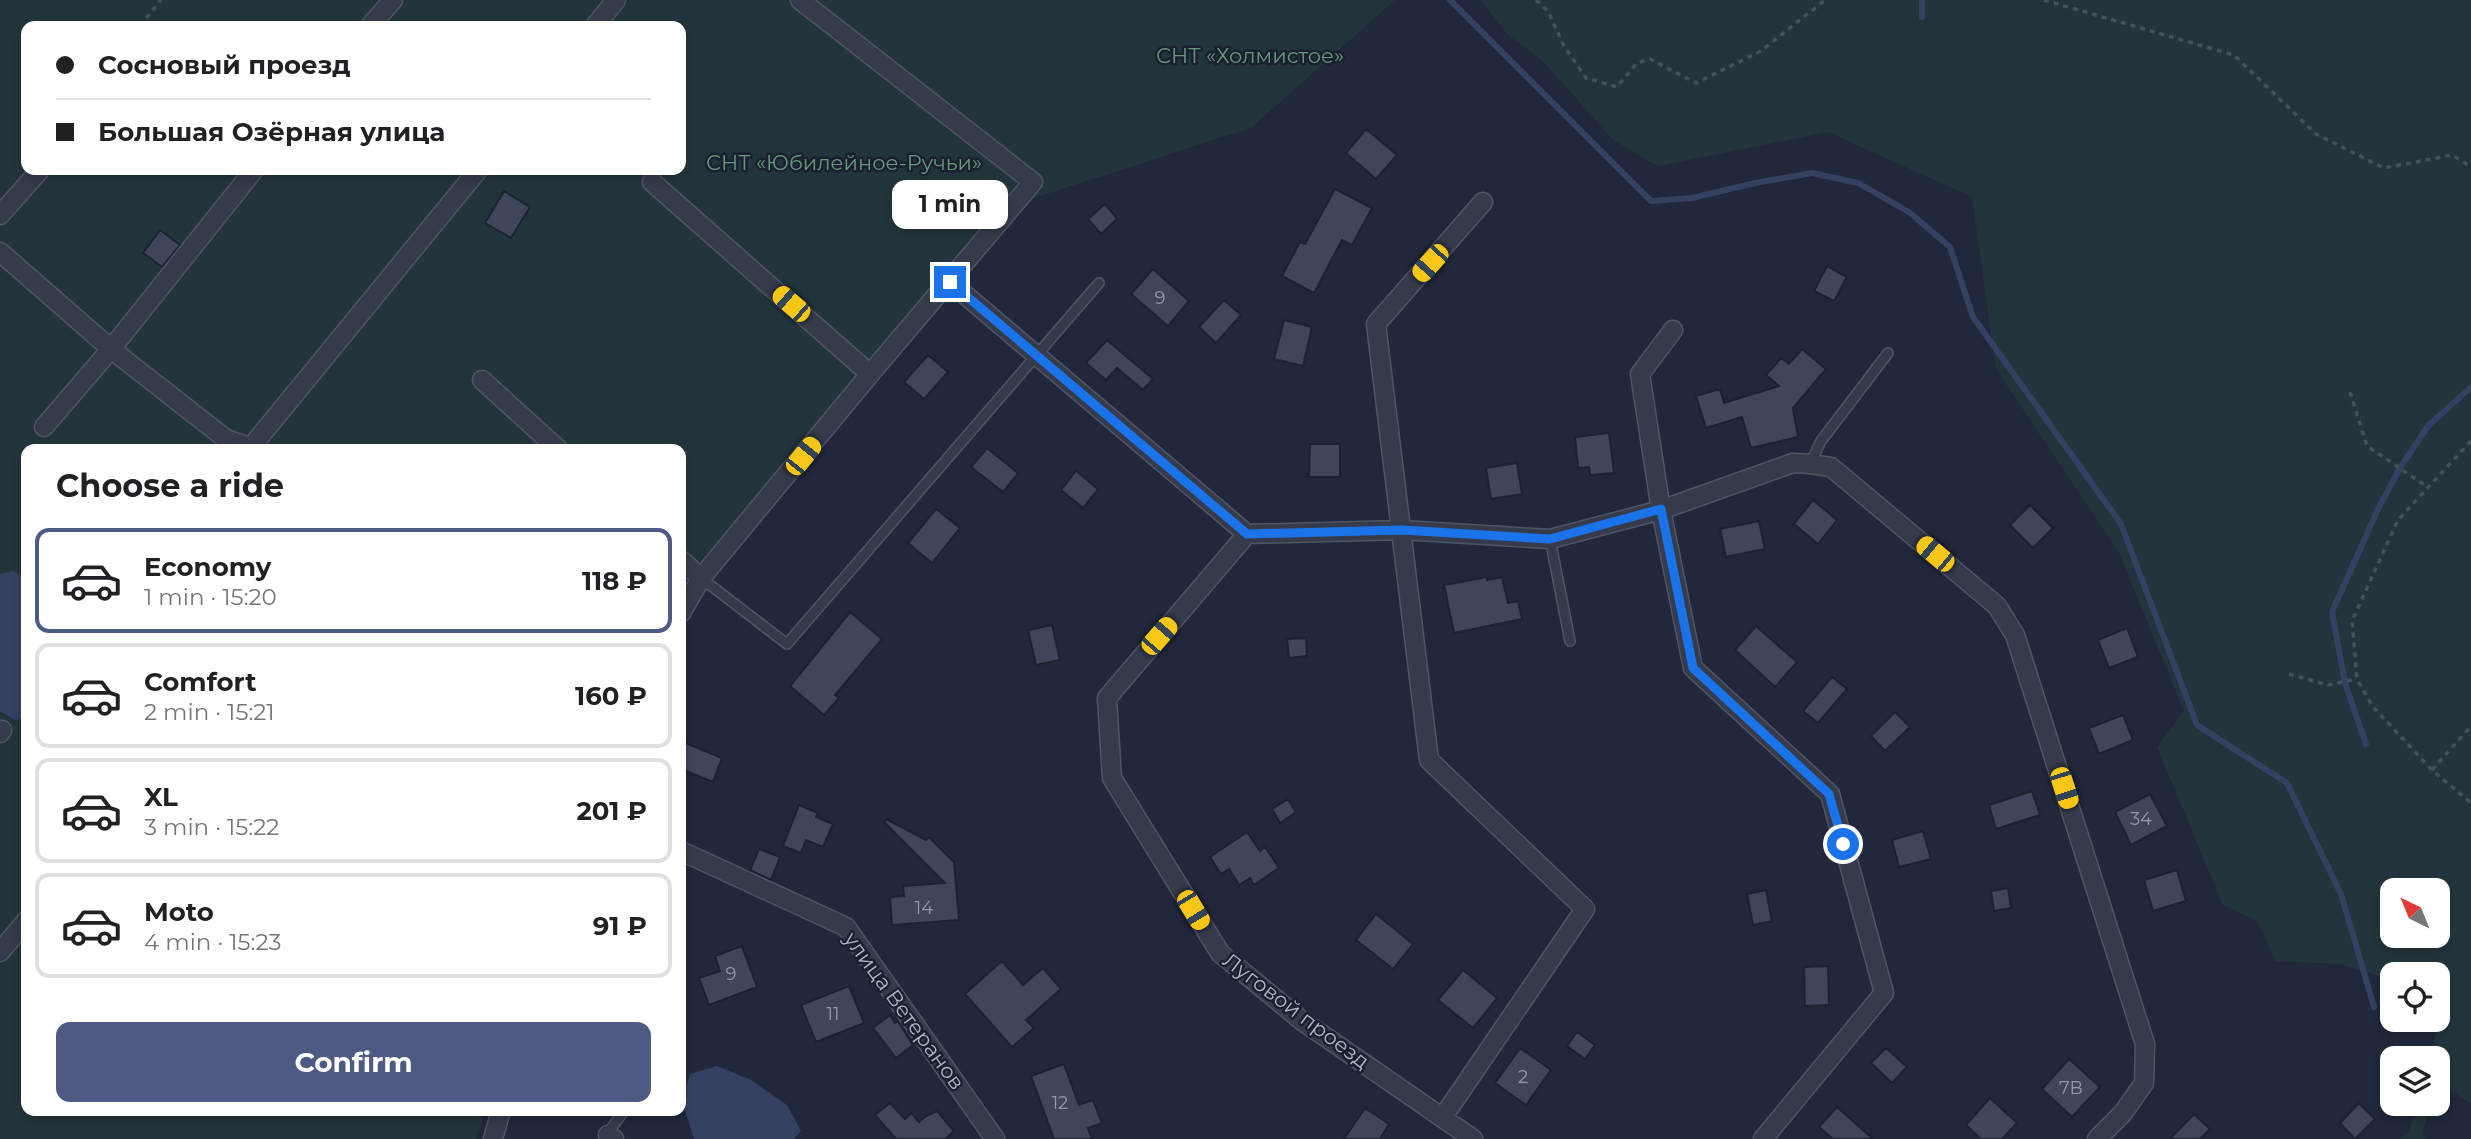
<!DOCTYPE html>
<html lang="en">
<head>
<meta charset="utf-8">
<style>
  body { margin:0; font-family:Montserrat,sans-serif; background:#f6f6f6; color:#202124; height:100vh; display:flex; flex-direction:column; font-size:26px; white-space:nowrap }
  * { box-sizing:border-box; margin:0 }
  p { font-size:23px; color:#757577 }
  .icon { flex:none; width:38px; height:38px; fill:none; stroke:currentColor; stroke-width:2; stroke-linecap:round; stroke-linejoin:round }
  .map { position:relative; flex:1; overflow:hidden }
  .details { position:absolute; left:21px; top:444px; width:665px; height:672px; display:flex; flex-direction:column; background:#fff; border-radius:14px; box-shadow:0 4px 10px #0003 }
  .details>* { flex:none }
  .guide { position:absolute; left:21px; top:21px; width:665px; height:154px; border-radius:14px; box-shadow:0 4px 10px #0003; display:grid; align-content:center; height:154px; padding:0 35px; background:#fff }
  .needle { width:46px; rotate:317deg }
  .tools { position:absolute; left:2380px; top:878px; display:grid; gap:14px }
  .tools a { display:grid; place-items:center; width:70px; height:70px; border-radius:14px; background:#fff; box-shadow:0 4px 10px #0003; font-size:35px }
  .end { position:absolute; width:32px; height:32px; margin:-16px; border:9px solid #1a73e8; background:#fff; box-shadow:0 0 0 4px #fff }
  .from { border-radius:50% }
  .bubble { position:absolute; height:49px; border-radius:14px; background:#fff; box-shadow:0 4px 10px #0003; font-size:23px; font-weight:700; line-height:49px; text-align:center }
  .car { position:absolute; width:21px; height:42px; margin:-21px -10px; border-radius:9px; box-shadow:0 0 5px 2px #0007; background:linear-gradient(#f5c518 24%,#345 0 40%,#f5c518 0 76%,#345 0 86%,#f5c518 0) }
  .guide b { display:flex; align-items:center; gap:24px; height:66px; font-size:26px }
  .guide b+b { border-top:2px solid #e0e0e0 }
  .guide i { width:18px; height:18px; background:#202124 }
  ul { padding:0; list-style:none }
  li { display:flex; align-items:center; gap:21px; height:105px; margin:0 14px 10px; padding:0 21px; border:4px solid #e0e0e0; border-radius:14px }
  li div { flex:1 }
  li b { display:block; font-size:26px }
  li em { font-style:normal; font-weight:700 }
  li.active { border-color:#4c5a84 }
  li>.icon { width:63px; height:63px; stroke-width:1.5 }
  h2 { padding:0 35px; font-size:32px; line-height:84px }
  .action { display:flex; gap:14px; margin-top:auto; padding:14px 35px }
  .action a { flex:1; height:80px; border-radius:14px; background:#4c5a84; color:#fff; font-size:28px; font-weight:700; line-height:80px; text-align:center }
  .map>svg:first-child { display:block }
  .green { fill:#23353c; fill-rule:evenodd }
  .water { fill:#354162 }
  .lines { fill:none; stroke-linecap:round; stroke-linejoin:round }
  .stream { stroke:#354162; stroke-width:6 }
  .building { fill:#3d465b; stroke:#1c2231; stroke-width:2 }
  .service-casing { stroke:#505566; stroke-width:12 }
  .minor-casing { stroke:#505566; stroke-width:21 }
  .path { stroke:#415259; stroke-width:3.5; stroke-dasharray:5 5; stroke-linecap:butt }
  .service { stroke:#353b4b; stroke-width:9 }
  .minor { stroke:#353b4b; stroke-width:18 }
  .route { stroke:#1a73e8; stroke-width:9 }
  .labels { text-anchor:middle; stroke-width:5; stroke-linejoin:round; paint-order:stroke }
  .number-label { font-size:18px; fill:#9399ac }
  .park-label { font-size:21px; fill:#669879; stroke:#1a202f }
  .street-label { font-size:21px; fill:#b0b5c7; stroke:#1a202f }
</style>
</head>
<body>
<div class="map">
<svg width="2471" height="1139" viewBox="0 0 2471 1139">
  <rect width="100%" height="100%" fill="#21283b"/>
  <path class="green" d="M0 0H1395L1251 128 1034 198 681 581V450H26V1111H485L476 1139H0ZM26 26H681V170H26Z
    M1481 0H2471V1103L2451 1091 2438 1102V1059H2429L2443 1006 2438 1003V975H2392V980L2340 964 2276 961 2257 921 2223 905 2157 747 2184 711 2119 553 1996 369 1972 197 1828 132 1657 166 1612 139 1544 62 1507 34ZM2392 891H2438V936H2392Z
    M2416 1104H2435L2430 1109 2422 1134 2428 1139H2399L2409 1132Z"/>
  <path class="water" d="M14 571 26 579V718L15 720 0 711V574Z
    M717 1066 751 1080 787 1105 801 1131 794 1139H694L682 1101 690 1074Z"/>
  <g class="lines">
    <path class="stream" d="M1450 0 1651 201 1692 198 1755 183 1812 173 1858 183 1909 212 1950 247 1973 317 2121 524 2197 725 2287 783 2341 894 2374 1007
      M1922 17V0
      M2366 744 2345 683 2332 612 2378 509 2400 468 2428 426 2471 387"/>
  </g>
  <path class="building" d="M1366 129 1397 155 1376 179 1346 153Z
    M1335 189 1372 208 1352 245 1342 240 1314 293 1282 276 1300 242 1305 244Z
    M504 191 530 207 511 238 485 223Z
    M1105 204 1117 219 1101 234 1088 219Z
    M160 230 180 245 162 267 143 253Z
    M1827 266 1847 277 1834 301 1814 291Z
    M1153 269 1189 301 1168 326 1131 294Z
    M1224 300 1241 315 1216 343 1199 327Z
    M1284 320 1312 327 1303 366 1274 359Z
    M1107 340 1153 379 1143 390 1117 368 1106 380 1086 363Z
    M1802 349 1826 369 1793 408 1798 437 1751 448 1742 417 1706 428 1696 396 1720 389 1724 403 1779 386 1766 375 1781 358 1789 364Z
    M928 355 948 372 924 399 904 382Z
    M1609 433 1614 473 1590 475 1589 467 1578 468 1575 437Z
    M1310 444H1340V477H1309Z
    M987 448 1018 473 1003 492 971 467Z
    M1517 463 1522 494 1491 499 1486 468Z
    M1076 471 1098 489 1083 508 1061 490Z
    M1813 500 1837 520 1818 544 1794 524Z
    M2030 505 2053 528 2033 548 2010 525Z
    M936 509 960 528 932 563 908 543Z
    M1759 521 1765 549 1726 557 1720 529Z
    M1487 577V580L1502 577 1508 603 1518 601 1522 619 1454 633 1444 585Z
    M850 612 882 639 835 695 839 698 824 715 790 686Z
    M1052 625 1060 660 1036 665 1028 630Z
    M1756 626 1797 662 1775 687 1735 650Z
    M2127 628 2138 657 2109 668 2098 640Z
    M1306 638 1307 656 1289 658 1287 639Z
    M1832 677 1847 689 1818 723 1803 711Z
    M1895 712 1910 727 1885 751 1871 736Z
    M2123 715 2133 740 2099 754 2089 728Z
    M681 741 722 758 713 782 681 769Z
    M2032 791 2040 815 1996 829 1989 805Z
    M2150 794 2167 826 2131 845 2115 812Z
    M1288 799 1296 812 1280 823 1272 809Z
    M799 805 818 813 816 817 833 824 823 847 806 840 801 853 783 846Z
    M886 819 926 840 929 837 954 862 959 920 892 925 890 897 904 896 903 886 945 883 884 822Z
    M1923 831 1931 859 1899 867 1892 840Z
    M1247 832 1260 851 1265 847 1279 868 1254 885 1250 878 1239 885 1229 869 1221 874 1210 857Z
    M759 849 780 857 771 880 750 870Z
    M2177 870 2186 901 2153 911 2144 880Z
    M2008 888 2011 908 1994 911 1991 891Z
    M1766 890 1772 921 1753 925 1747 894Z
    M1376 914 1413 944 1393 969 1356 940Z
    M742 946 757 987 709 1005 699 978 720 971 715 956Z
    M1002 961 1023 985 1043 968 1061 989 1026 1020 1034 1028 1012 1047 965 994Z
    M1828 966 1829 1005 1805 1006 1804 967Z
    M1463 970 1497 998 1473 1028 1438 1000Z
    M849 986 864 1023 816 1042 801 1005Z
    M890 1015 895 1023 898 1021 913 1045 896 1058 873 1028Z
    M1577 1032 1595 1045 1585 1059 1567 1046Z
    M1520 1048 1551 1070 1526 1105 1495 1083Z
    M1886 1048 1907 1067 1892 1083 1871 1063Z
    M2069 1059 2100 1087 2072 1117 2042 1089Z
    M1064 1064 1079 1105 1093 1100 1102 1123 1088 1128 1092 1139H1054L1031 1076Z
    M1990 1098 2017 1123 2002 1139H1981L1966 1125Z
    M890 1103 905 1119 911 1113 919 1122 926 1116 937 1111 954 1131 945 1139H896L875 1115Z
    M2359 1103 2375 1119 2355 1139 2340 1123Z
    M1837 1107 1873 1139H1833L1819 1127Z
    M1365 1108 1389 1124 1380 1139H1344Z
    M2194 1114 2210 1129 2200 1139H2170Z"/>
  <g class="lines">
    <g class="service-casing">
      <path id="service" d="M1810 464 1821 441 1888 353
        M1550 539 1570 641
        M701 578 787 644 1099 283
        M605 1137 624 1111"/>
    </g>
    <g class="minor-casing">
      <path id="minor" d="M370 26 393 0
        M595 26 616 0
        M652 182 870 374
        M0 215 40 170
        M0 252 111 349 226 439 258 450
        M950 282 1247 534 1401 530 1550 539 1661 510 1793 463 1810 464 1831 467 1997 606 2015 635 2145 1044 2144 1083 2123 1113 2097 1139
        M1673 330 1640 374 1661 510 1693 668 1830 794 1884 993 1763 1139
        M482 380 559 450
        M44 427 111 349 254 170
        M252 446 478 170
        M1247 534 1107 698 1112 778 1220 953 1301 1020 1473 1139
        M681 560 701 578
        M681 613 701 578 870 374 1033 182 800 0
        M0 733 2 730
        M681 851 846 927 995 1139
        M0 952 26 921
        M1443 1117 1585 909 1429 760 1376 324 1483 202
        M608 1135 614 1139
        M493 1139 501 1111"/>
    </g>
    <path class="path" d="M1536 0 1548 11 1564 46 1586 78 1617 87 1637 63 1650 59 1696 83 1761 51 1825 0
      M2044 0 2234 55 2316 134 2384 168 2452 155 2471 167
      M140 26 161 0
      M2350 392 2367 446 2429 488
      M2471 441 2398 520 2352 621 2357 679 2373 707 2432 770 2471 803
      M2289 674 2328 685 2357 679
      M2432 770 2471 726"/>
    <use href="#service" class="service"/>
    <use href="#minor" class="minor"/>
  </g>
  <g class="lines">
    <path class="route" d="M950 282 1247 534 1402 530 1550 539 1661 509 1693 668 1829 794 1843 844"/>
  </g>
  <g class="labels">
    <g class="number-label">
      <text x="1160" y="304">9</text>
      <text x="2141" y="825">34</text>
      <text x="924" y="914">14</text>
      <text x="731" y="980">9</text>
      <text x="833" y="1020">11</text>
      <text x="1523" y="1083">2</text>
      <text x="2071" y="1094">7В</text>
      <text x="1060" y="1109">12</text>
    </g>
    <g class="park-label">
      <text x="1250" y="63">СНТ «Холмистое»</text>
      <text x="844" y="170">СНТ «Юбилейное-Ручьи»</text>
    </g>
    <g class="street-label">
      <text transform="translate(904 1011) rotate(54)" y="7">улица Ветеранов</text>
      <text transform="translate(1296 1011) rotate(37)" y="7">Луговой проезд</text>
    </g>
  </g>
</svg>
<div class="tools">
<a><svg class="needle" viewBox="-14 -14 28 28"><path d="M0-13l5 13h-10z" fill="#e53935"/><path d="M0 13l5-13h-10z" fill="#757577"/></svg></a>
<a><svg class="icon" aria-label="locate" viewBox="0 0 24 24"><circle cx="12" cy="12" r="6"/><path d="M12 2v4M12 18v4M2 12h4M18 12h4"/></svg></a>
<a><svg class="icon" aria-label="layers" viewBox="0 0 24 24"><path d="M12 4l9 5-9 5-9-5zM3 14l9 5 9-5"/></svg></a>
</div>
<i class="end from" style="left:1843px;top:844px"></i>
<i class="end" style="left:950px;top:282px"></i>
<div class="bubble" style="left:892px;top:180px;width:116px">1 min</div>
<i class="car" style="left:1430px;top:263px;rotate:222deg"></i>
<i class="car" style="left:791px;top:304px;rotate:311deg"></i>
<i class="car" style="left:803px;top:456px;rotate:39deg"></i>
<i class="car" style="left:1935px;top:554px;rotate:310deg"></i>
<i class="car" style="left:1159px;top:636px;rotate:41deg"></i>
<i class="car" style="left:2064px;top:788px;rotate:162deg"></i>
<i class="car" style="left:1193px;top:910px;rotate:149deg"></i>
<div class="guide">
<b><i class="from"></i>Сосновый проезд</b>
<b><i></i>Большая Озёрная улица</b>
</div>
<section class="details">
<h2>Choose a ride</h2>
<ul>
<li class="active"><svg class="icon" aria-label="car" viewBox="0 0 24 24"><path d="M5 17H2v-5l4-1 3-4h7l3 4 3 1v5h-3M9 17h6M6 11h13"/><circle cx="7" cy="17" r="2"/><circle cx="17" cy="17" r="2"/></svg><div><b>Economy</b><p>1 min · 15:20</p></div><em>118 ₽</em></li>
<li><svg class="icon" aria-label="car" viewBox="0 0 24 24"><path d="M5 17H2v-5l4-1 3-4h7l3 4 3 1v5h-3M9 17h6M6 11h13"/><circle cx="7" cy="17" r="2"/><circle cx="17" cy="17" r="2"/></svg><div><b>Comfort</b><p>2 min · 15:21</p></div><em>160 ₽</em></li>
<li><svg class="icon" aria-label="car" viewBox="0 0 24 24"><path d="M5 17H2v-5l4-1 3-4h7l3 4 3 1v5h-3M9 17h6M6 11h13"/><circle cx="7" cy="17" r="2"/><circle cx="17" cy="17" r="2"/></svg><div><b>XL</b><p>3 min · 15:22</p></div><em>201 ₽</em></li>
<li><svg class="icon" aria-label="car" viewBox="0 0 24 24"><path d="M5 17H2v-5l4-1 3-4h7l3 4 3 1v5h-3M9 17h6M6 11h13"/><circle cx="7" cy="17" r="2"/><circle cx="17" cy="17" r="2"/></svg><div><b>Moto</b><p>4 min · 15:23</p></div><em>91 ₽</em></li>
</ul>
<div class="action"><a>Confirm</a></div>
</section>
</div>
</body>
</html>
